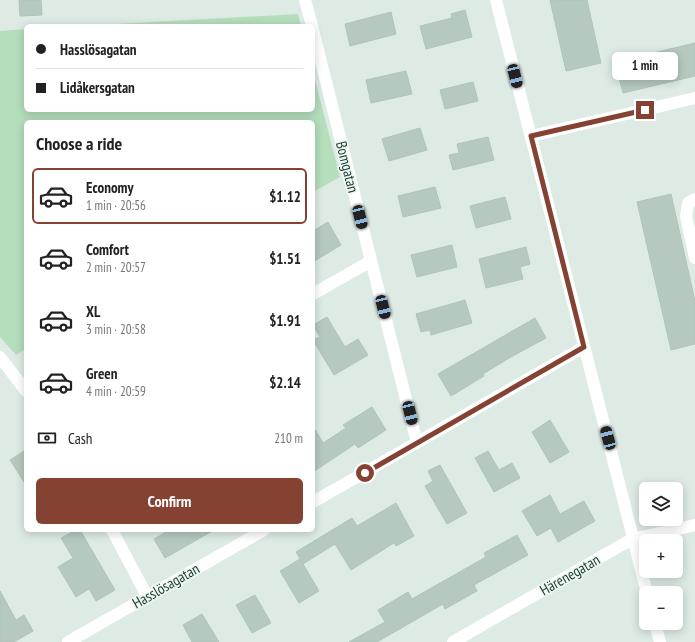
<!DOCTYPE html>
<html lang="en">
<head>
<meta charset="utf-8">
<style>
  body { margin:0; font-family:"PT Sans Narrow",sans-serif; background:#f6f6f6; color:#222; height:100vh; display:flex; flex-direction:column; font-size:15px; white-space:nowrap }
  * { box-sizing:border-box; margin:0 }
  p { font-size:13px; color:#767676 }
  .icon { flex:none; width:22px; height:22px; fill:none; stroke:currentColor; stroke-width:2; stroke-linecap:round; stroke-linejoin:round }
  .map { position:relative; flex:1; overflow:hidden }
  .drawer { position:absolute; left:24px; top:120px; width:291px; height:412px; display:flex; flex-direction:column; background:#fff; border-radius:6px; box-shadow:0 2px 10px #0003 }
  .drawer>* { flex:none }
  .top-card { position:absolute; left:24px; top:24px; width:291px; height:88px; border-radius:6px; box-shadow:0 2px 10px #0003; display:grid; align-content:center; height:88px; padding:0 12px; background:#fff }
  .buttons { position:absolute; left:639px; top:482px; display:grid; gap:8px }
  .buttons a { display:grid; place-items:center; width:44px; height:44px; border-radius:6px; background:#fff; box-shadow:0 2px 10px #0003; font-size:20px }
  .end { position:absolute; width:18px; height:18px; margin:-9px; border:5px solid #854233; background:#fff; box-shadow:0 0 0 2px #fff }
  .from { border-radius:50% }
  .bubble { position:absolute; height:28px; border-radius:6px; background:#fff; box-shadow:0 2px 10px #0003; font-size:13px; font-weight:700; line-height:28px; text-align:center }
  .car { position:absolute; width:12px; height:24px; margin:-12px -6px; border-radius:5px; box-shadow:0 0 3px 1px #0007; background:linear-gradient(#222 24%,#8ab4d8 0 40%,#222 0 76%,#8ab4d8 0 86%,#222 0) }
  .top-card b { display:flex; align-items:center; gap:14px; height:38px; font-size:15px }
  .top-card b+b { border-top:1px solid #e0e0e0 }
  .top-card i { width:10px; height:10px; background:#222 }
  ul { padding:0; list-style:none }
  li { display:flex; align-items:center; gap:12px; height:56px; margin:0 8px 6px; padding:0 4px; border:2px solid transparent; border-radius:6px }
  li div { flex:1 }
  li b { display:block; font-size:15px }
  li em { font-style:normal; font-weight:700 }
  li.active { border-color:#854233 }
  li>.icon { width:36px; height:36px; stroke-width:1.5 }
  h2 { padding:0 12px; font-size:18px; line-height:48px }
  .pay { display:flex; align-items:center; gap:10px; height:44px; padding:0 12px; font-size:15px }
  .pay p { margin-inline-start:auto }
  .primary-button { display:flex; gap:8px; margin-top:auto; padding:8px 12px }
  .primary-button a { flex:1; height:46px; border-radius:6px; background:#854233; color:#fff; font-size:16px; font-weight:700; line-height:46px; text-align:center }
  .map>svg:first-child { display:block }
  .green { fill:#b4debc }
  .building { fill:#b5c9bf; stroke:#afc5ba }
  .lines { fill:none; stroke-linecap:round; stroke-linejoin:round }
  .minor { stroke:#fff; stroke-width:12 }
  .route { stroke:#854233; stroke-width:5 }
  .labels { text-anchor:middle; stroke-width:3.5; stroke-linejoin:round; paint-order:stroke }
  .street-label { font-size:15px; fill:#1e3b31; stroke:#eef7f2 }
</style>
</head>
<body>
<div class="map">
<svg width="695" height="642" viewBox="0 0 695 642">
  <rect width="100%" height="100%" fill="#ddebe4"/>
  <path class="green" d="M298 14 301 26H79Z
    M26 29V110H313V72L340 177 313 192V122H26V349L16 355 0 337V31Z"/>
  <path class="building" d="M19 0H41L42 15 20 16Z
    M550 0H587L601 63 566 71Z
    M465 10 472 37 426 49 420 26 452 18 451 14Z
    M391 12 396 34 350 46 345 24Z
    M695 43V76L623 93 615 62Z
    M406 71 412 94 371 103 366 80Z
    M473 82 478 101 445 109 440 90Z
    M420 128 427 150 389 161 382 139Z
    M488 137 494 160 453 170 449 155 459 153 457 144Z
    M435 187 441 208 403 217 398 196Z
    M671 194 695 301V344L671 350 637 202Z
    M505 197 511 219 476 228 470 206Z
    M328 222 341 245 313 262V231Z
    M452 245 457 267 417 277 411 255Z
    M526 247 530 264 520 267 523 279 486 288 479 259Z
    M465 300 472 323 431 335 430 330 421 332 416 314Z
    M327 317 345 347 358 339 368 355 334 375 313 340 320 337 313 325Z
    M535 318 546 338 509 358 483 374 484 376 451 396 438 374Z
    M372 407 386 430 358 448 355 444 313 472V426L323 443 346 428 343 425Z
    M550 420 569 452 550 463 532 432Z
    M26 450V485L10 460Z
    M488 451 499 470 512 463 520 478 494 492 475 458Z
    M440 465 467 513 447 524 425 486 433 481 428 471Z
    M550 495 560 514 584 501 595 521 558 542 551 528 537 536 522 511Z
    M396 503 414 536 396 546 394 543 351 570 335 544 303 564 296 552 352 518 357 526Z
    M76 530H80L115 590 96 601 89 589 76 597 58 567 73 558 61 538Z
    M170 530H214L165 558 154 539Z
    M517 535 528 555 474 585 477 591 445 609 443 604 377 642H349L385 622 378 610 408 592 412 599 486 557 484 553Z
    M300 559 319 591 299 603 280 571Z
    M0 591 16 620 24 615 33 631 14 642H0Z
    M255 595 271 623 252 633 236 605Z
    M202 614 219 642H192L183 625Z"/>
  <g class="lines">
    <path class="minor" d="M305 0 312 26
      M496 0 647 593
      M313 30 417 443
      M531 136 695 98
      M695 199 688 203 686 216 695 258
      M313 294 371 261
      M0 357 26 391
      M313 502 584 347
      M112 530 147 596
      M655 623 660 642
      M68 642 264 530
      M453 642 632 539 695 525"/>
  </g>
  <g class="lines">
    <path class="route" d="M365 473 584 347 531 136 645 110"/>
  </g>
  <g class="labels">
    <g class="street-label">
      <text transform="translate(347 167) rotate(76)" y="5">Bomgatan</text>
      <text transform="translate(570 575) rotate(-30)" y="5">Härenegatan</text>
      <text transform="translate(166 586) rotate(-30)" y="5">Hasslösagatan</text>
    </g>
  </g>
</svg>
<div class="buttons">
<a><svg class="icon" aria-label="layers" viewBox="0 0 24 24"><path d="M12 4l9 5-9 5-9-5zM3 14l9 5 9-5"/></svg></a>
<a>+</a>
<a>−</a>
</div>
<i class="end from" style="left:365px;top:473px"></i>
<i class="end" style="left:645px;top:110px"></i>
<div class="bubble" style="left:612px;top:52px;width:66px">1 min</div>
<i class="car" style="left:515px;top:76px;rotate:166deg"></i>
<i class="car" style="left:360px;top:217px;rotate:166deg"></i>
<i class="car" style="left:383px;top:307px;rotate:166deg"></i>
<i class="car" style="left:410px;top:413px;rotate:166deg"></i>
<i class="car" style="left:608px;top:438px;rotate:345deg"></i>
<div class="top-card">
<b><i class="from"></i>Hasslösagatan</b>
<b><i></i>Lidåkersgatan</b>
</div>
<section class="drawer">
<h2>Choose a ride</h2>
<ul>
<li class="active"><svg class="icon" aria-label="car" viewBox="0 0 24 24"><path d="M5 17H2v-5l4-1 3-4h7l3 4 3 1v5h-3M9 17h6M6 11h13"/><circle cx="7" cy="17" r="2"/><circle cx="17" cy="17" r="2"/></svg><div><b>Economy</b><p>1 min · 20:56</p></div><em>$1.12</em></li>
<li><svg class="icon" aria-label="car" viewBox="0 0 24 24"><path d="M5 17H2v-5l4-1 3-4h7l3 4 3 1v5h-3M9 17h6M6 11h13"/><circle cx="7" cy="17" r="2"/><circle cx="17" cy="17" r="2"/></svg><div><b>Comfort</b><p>2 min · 20:57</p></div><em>$1.51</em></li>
<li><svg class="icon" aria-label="car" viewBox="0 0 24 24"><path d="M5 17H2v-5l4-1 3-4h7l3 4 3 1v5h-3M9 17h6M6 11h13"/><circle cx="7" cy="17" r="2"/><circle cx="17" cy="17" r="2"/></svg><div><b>XL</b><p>3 min · 20:58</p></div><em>$1.91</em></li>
<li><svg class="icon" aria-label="car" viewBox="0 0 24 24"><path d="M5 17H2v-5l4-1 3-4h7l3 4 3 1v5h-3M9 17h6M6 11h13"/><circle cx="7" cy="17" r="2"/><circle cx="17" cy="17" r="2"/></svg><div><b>Green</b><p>4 min · 20:59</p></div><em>$2.14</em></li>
</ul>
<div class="pay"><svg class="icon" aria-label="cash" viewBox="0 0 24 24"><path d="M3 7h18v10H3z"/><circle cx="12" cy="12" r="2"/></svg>Cash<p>210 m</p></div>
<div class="primary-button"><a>Confirm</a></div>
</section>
</div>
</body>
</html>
